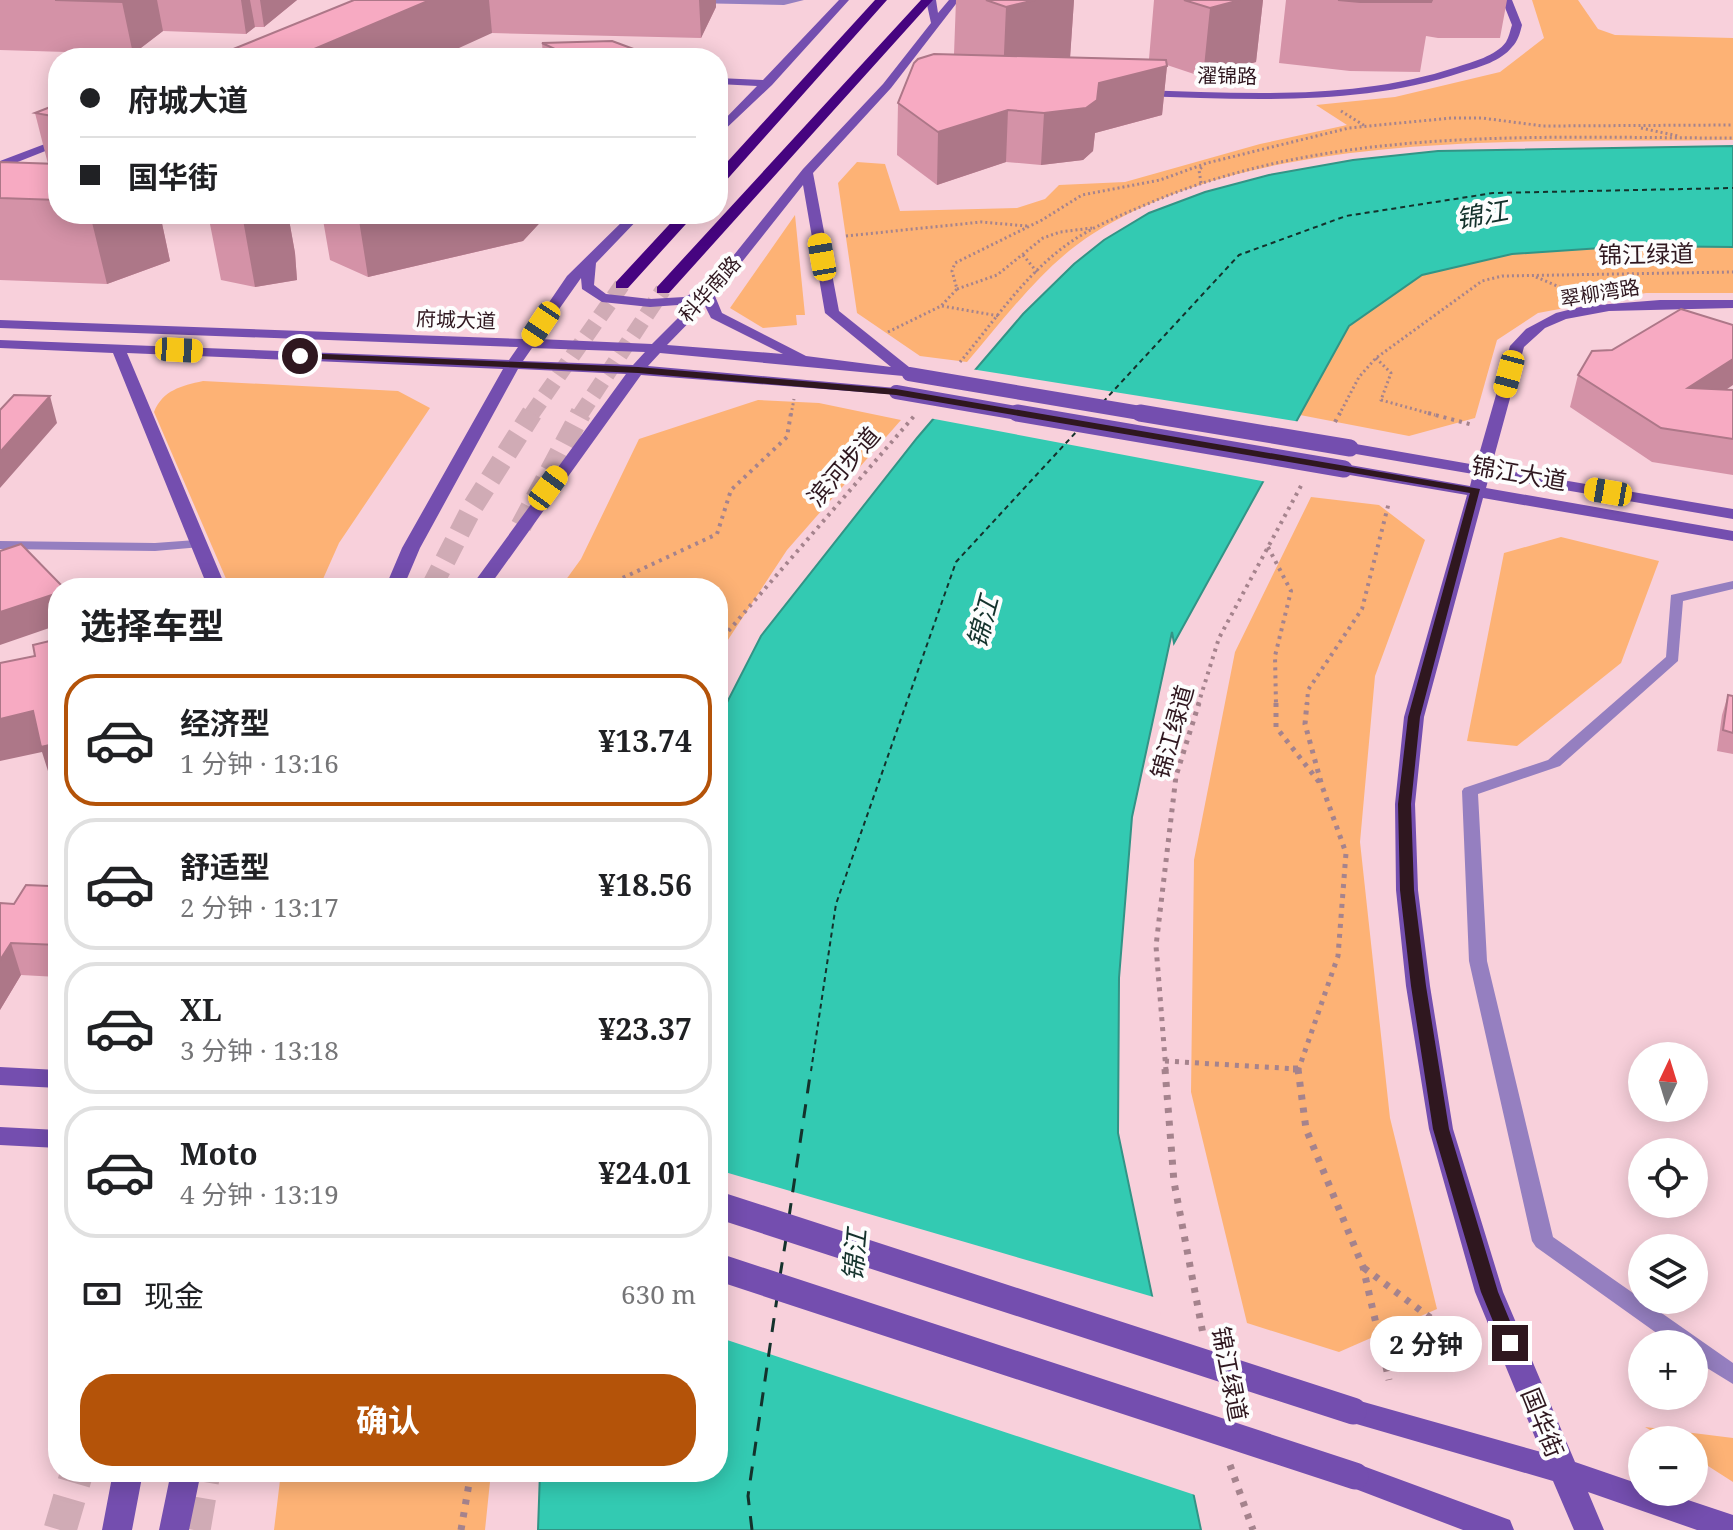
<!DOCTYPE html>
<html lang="zh">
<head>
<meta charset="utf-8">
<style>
  body { margin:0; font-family:"Noto Serif","Noto Sans SC",serif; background:#f2f2f2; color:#202124; height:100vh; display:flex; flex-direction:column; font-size:30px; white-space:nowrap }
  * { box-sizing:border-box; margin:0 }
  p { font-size:26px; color:#757577 }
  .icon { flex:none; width:44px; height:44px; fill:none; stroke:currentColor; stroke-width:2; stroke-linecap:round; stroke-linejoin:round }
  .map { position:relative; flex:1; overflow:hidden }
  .details { position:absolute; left:48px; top:578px; width:680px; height:904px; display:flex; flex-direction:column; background:#fff; border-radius:32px; box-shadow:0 4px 20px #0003 }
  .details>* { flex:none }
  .top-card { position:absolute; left:48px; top:48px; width:680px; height:176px; border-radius:32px; box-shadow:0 4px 20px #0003; display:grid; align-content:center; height:176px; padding:0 32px; background:#fff }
  .needle { width:52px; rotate:4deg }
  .controls { position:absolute; left:1628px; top:1042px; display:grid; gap:16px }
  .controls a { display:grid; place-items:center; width:80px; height:80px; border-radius:50%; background:#fff; box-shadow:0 4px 20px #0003; font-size:40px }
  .end { position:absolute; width:36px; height:36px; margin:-18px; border:10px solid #2f171f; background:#fff; box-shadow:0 0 0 4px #fff }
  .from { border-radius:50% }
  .bubble { position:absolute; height:56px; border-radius:28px; background:#fff; box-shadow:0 4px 20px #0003; font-size:26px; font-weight:700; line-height:56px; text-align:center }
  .car { position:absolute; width:24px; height:48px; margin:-24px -12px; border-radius:10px; box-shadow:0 0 6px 2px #0007; background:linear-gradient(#f5c518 24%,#345 0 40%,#f5c518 0 76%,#345 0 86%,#f5c518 0) }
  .top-card b { display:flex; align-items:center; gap:28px; height:76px; font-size:30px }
  .top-card b+b { border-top:2px solid #e0e0e0 }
  .top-card i { width:20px; height:20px; background:#202124 }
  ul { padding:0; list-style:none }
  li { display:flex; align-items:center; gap:24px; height:132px; margin:0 16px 12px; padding:0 16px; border:4px solid #e0e0e0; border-radius:32px }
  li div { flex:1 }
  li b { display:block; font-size:30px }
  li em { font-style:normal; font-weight:700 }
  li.selected { border-color:#b45309 }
  li>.icon { width:72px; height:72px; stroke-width:1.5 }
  h2 { padding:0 32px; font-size:36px; line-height:96px }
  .pay { display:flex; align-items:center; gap:20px; height:88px; padding:0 32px; font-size:30px }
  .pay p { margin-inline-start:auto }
  .action { display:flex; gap:16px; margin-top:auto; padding:16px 32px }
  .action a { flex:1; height:92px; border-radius:32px; background:#b45309; color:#fff; font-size:32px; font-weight:700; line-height:92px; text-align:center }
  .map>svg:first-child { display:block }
  .green { fill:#fdb275 }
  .water { fill:#33cab2; stroke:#329486; stroke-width:2 }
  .pier { fill:#f8d0db }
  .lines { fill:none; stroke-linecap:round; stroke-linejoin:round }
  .ferry-far1 { stroke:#14322c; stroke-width:2; stroke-dasharray:5 4; stroke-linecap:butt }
  .ferry { stroke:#14322c; stroke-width:3; stroke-dasharray:14 11; stroke-linecap:butt }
  .highway-tunnel-far2 { stroke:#d0abb5; stroke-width:16; stroke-dasharray:16 8; stroke-linecap:butt }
  .highway-tunnel-far1 { stroke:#d0abb5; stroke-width:21; stroke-dasharray:21 10; stroke-linecap:butt }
  .highway-tunnel { stroke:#d0abb5; stroke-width:33; stroke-dasharray:33 16; stroke-linecap:butt }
  .path-far3 { stroke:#a5838d; stroke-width:3; stroke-dasharray:2 3; stroke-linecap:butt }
  .path-far2 { stroke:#a5838d; stroke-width:4; stroke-dasharray:3 5; stroke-linecap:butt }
  .path-far1 { stroke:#a5838d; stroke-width:5; stroke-dasharray:4 6; stroke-linecap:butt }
  .path { stroke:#a5838d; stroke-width:7; stroke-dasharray:5 8; stroke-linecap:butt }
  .lane { fill:#957fc0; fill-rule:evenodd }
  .street { fill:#957fc0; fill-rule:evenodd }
  .secondary { fill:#744eaf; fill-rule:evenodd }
  .highway { fill:#460480; fill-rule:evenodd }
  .secondary-bridge-far2 { stroke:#744eaf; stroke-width:14 }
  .secondary-bridge-far1 { stroke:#744eaf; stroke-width:17 }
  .secondary-bridge { stroke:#744eaf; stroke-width:27 }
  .wall { fill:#d492a7 }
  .shaded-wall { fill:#ad7788 }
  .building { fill:#f7aac2; stroke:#ad7788; stroke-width:2 }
  .route { fill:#2f171f }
  .labels { text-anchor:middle; stroke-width:8; stroke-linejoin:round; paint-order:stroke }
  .far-street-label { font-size:20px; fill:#2f171f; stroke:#fdfdfd }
  .street-label { font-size:24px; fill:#2f171f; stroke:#fdfdfd }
  .water-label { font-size:26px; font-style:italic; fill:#14322c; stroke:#fdfdfd }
</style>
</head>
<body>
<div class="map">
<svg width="1733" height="1530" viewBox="0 0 1733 1530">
  <rect width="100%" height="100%" fill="#f8d0db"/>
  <path class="green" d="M1532 0H1578L1598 29 1615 35 1733 38V140C1537 143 1265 126 1094 233 1043 265 1006 317 967 362L920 356 857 313 838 183 857 162 885 164 900 211 1017 208 1045 199 1059 185 1125 182 1260 144 1347 125 1316 105 1395 97 1500 72 1544 38Z
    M795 215 805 315H796L797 325 763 328 730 308Z
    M1631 246 1733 247V293H1646L1538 313 1497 340 1475 418 1409 436 1300 415 1349 326 1422 275 1512 254Z
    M203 381 398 391 430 408 339 543 319 588H230L154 412C163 390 181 386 203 381Z
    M758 400 819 403 901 420 787 550 718 655V588H560L581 559 639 439Z
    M1311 497 1379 505 1425 540 1375 676 1360 842 1390 1118 1437 1309 1339 1352 1247 1323 1191 1092 1194 860 1235 652Z
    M1561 537 1659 561 1621 663 1517 746 1467 741 1504 553Z
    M1645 1427 1733 1438V1482L1694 1457V1440H1667Z
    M281 1472H491L485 1530H274Z"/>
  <path class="water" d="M1733 146V247L1631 246 1512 254 1422 275 1349 326 1174 643 1172 632 1132 817 1119 978 1118 1133 1201 1530H538L540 1472H718V720L761 636 917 438 1023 314 1074 264 1104 240 1149 213 1205 192 1269 175 1353 160 1438 151Z"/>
  <path class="pier" d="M971 369 1301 422 1267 482 929 418Z
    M718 1170 1157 1298 1198 1496 718 1337Z"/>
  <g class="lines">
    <path class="ferry-far1" d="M1103 402 1239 255 1346 216 1493 193 1733 188
      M811 1071 836 904 956 562 1078 430"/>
    <path class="ferry" d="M789 1217 811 1069
      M780 1276 786 1239
      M752 1530 748 1496 777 1298"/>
    <path class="highway-tunnel-far2" d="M531 415 622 285
      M580 415 663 290"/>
    <path class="highway-tunnel-far1" d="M521 526 581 413
      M431 588 472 508 532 413"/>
    <path class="highway-tunnel" d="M60 1530 77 1472
      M194 1530 204 1472"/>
    <path class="path-far3" d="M1341 111 1365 126
      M1641 128 1678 136
      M1201 183 1199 170 1203 166
      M846 236 981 222 1027 226
      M1023 255 1037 272
      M1536 277 1562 288 1560 297
      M957 289 997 275 1043 238 1060 232 1092 228
      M942 306 999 316
      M888 332 941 306 957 289 952 271 955 263 1042 220 1082 195 1160 180 1207 163 1349 128 1451 118H1482L1543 126 1733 125
      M1376 358 1391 373 1381 400 1435 415
      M960 362C992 324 1021 280 1061 249 1088 228 1121 215 1152 202 1335 125 1539 138 1733 138
      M791 415 794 399
      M1339 415 1359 377 1376 358 1482 281 1502 276 1733 272"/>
    <path class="path-far2" d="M1428 413 1473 425
      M1335 422 1340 413
      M1268 547 1291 591 1275 656 1276 705
      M601 588 717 534 731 490 787 437 791 413
      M718 643 915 415
      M1198 705 1219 638 1302 484
      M1307 705 1308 690 1362 609 1389 502"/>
    <path class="path-far1" d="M1276 703V727L1319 782
      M1165 1061 1298 1069
      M1166 1071 1156 946 1176 776 1199 703
      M1298 1071 1338 956 1346 853 1322 786 1305 724 1307 703"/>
    <path class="path" d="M1165 1069 1174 1182 1203 1334
      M1293 1069H1298
      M1298 1069 1306 1129 1363 1267 1389 1380
      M1364 1268 1456 1337
      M1230 1465 1253 1530
      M461 1530 471 1472"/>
    <path class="lane" d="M196 540 203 544 201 547 155 551 0 549V541L155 543Z
      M1733 581V589L1683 601 1678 661 1560 766 1478 794 1487 961 1553 1237 1733 1363V1384L1694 1360V1344H1672L1536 1247 1532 1241 1469 961 1462 791 1464 788 1548 760 1666 657 1671 595Z"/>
    <path class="street" d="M685 0H804L784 5 690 3Z"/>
    <path class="secondary" d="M839 0H849L772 85 718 136V126L757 86 718 84V78L763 80Z
      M926 0H936L938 13 949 0H959L891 88 813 173 839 311 914 371V377L660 353 648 366 896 388 903 392 901 395 641 375 488 588H470L626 374 518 369 420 548 403 588H385L402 548 503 369 127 353 226 588H208L113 353 0 348V340L509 360 518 347 0 328V320L524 339 567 276 630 214H643L596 263 594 285 606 294 650 299 684 297 709 286 803 169 883 84 931 23ZM803 185 825 313 891 367 806 356 722 313 715 296ZM581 278 582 289 602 302 650 307 692 304 652 344 538 339ZM705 306 711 318 783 354 667 345ZM532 348 645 352 633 365 523 361Z
      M1502 0H1512L1522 25C1520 33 1518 41 1512 47 1501 61 1480 67 1463 72 1358 107 1248 99 1139 96L1134 93 1139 90C1246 93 1354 101 1457 67 1472 62 1496 56 1506 42 1509 37 1510 31 1512 25Z
      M58 139V146L0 169V161Z
      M1660 300H1733V308L1609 311 1566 319 1545 328 1524 347 1491 468 1733 509V519L1489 477 1486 488 1733 531V541L1483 498 1424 717 1415 804 1418 890 1430 986 1453 1129 1503 1292 1575 1462 1642 1485V1492H1664L1733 1515V1530H1697L1588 1492 1604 1530H1574L1553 1481 1353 1423 1343 1420 1339 1411 1343 1402 1353 1399 1541 1452 1475 1292 1429 1129 1406 986 1396 890 1395 804 1404 717 1467 495 1344 474 1336 469 1344 464 1470 486 1473 474 1350 453 1342 448 1350 443 1476 465 1510 346 1526 329 1556 313 1584 306Z
      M0 1067 58 1070V1088L0 1085Z
      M0 1127 58 1130V1148L0 1145Z
      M1355 1463 1510 1520 1514 1530H1463L1345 1485 1340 1476 1345 1467Z
      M113 1472H143L132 1530H102Z
      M171 1472H201L189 1530H159Z"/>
    <path class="highway" d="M875 0H887L723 184 718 185V172Z
      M921 0H933L669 293H657V287Z
      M679 214H695L628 288H616V282Z"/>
    <path class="secondary-bridge-far2" d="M909 374 1152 415
      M896 392 1028 415"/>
    <path class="secondary-bridge-far1" d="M1017 413 1344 469
      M1140 413 1350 448"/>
    <path class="secondary-bridge" d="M718 1205 1353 1411
      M718 1267 1355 1476"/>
  </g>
  <path class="wall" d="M0 0H297L264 27H255L246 34 163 31 133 54 0 50Z
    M354 0H716V7L701 38 492 33 226 52Z
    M956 0H1074L1070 57 1149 59 1154 0H1263L1256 62 1203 77 1167 65 1162 115 1095 133 1093 151 1083 160 1041 165 1006 162 937 185 897 155 898 103 954 54Z
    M1286 0H1507L1500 38H1438L1426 36 1420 72 1350 71 1279 63Z
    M542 43 647 54 648 58H543Z
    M58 104V214H160L170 261 107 284 0 280V162L48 164 35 113Z
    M208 214H288L295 253 297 280 255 287 221 280Z
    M322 214H548L523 241 368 277 330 260Z
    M1612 350 1727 389 1733 390V475L1652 462 1570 407 1578 375Z
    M1728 695 1733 696V754L1717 751 1722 715Z
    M58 872V977L21 975 0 1010 14 904 49 886Z"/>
  <path class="shaded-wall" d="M125 0H157L163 31 133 54 122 2Z
    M241 0H250L255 27 246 34Z
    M260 0H297L264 27Z
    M430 0H489L492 33 437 58H293Z
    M699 0H716V7L701 38Z
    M1035 0H1074L1070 59 1003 76 1006 7Z
    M1240 0H1263L1256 62 1203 77 1210 8Z
    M1167 66 1162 115 1095 133 1093 151 1083 160 1041 165 1044 113 1099 83Z
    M1008 110 1006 162 937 185 938 132Z
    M90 214H160L170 261 107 284Z
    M242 214H288L295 253 297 280 255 287Z
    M358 214H548L523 241 368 277Z
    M1733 359V385L1680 421 1688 388Z
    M50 396 57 423 0 488V452Z
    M58 593V625L0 645V612Z
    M33 711 58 743V786L53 787 42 752 0 761V719Z
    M11 943 21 975 0 1010V960Z"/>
  <path class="building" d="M55 0H125L122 2Z
    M354 0H430L293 58H207L226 52Z
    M986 0H1035L1006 7Z
    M1184 0H1240L1210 8Z
    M1338 0H1432L1431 2H1360Z
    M612 41 647 54 643 58H571L572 57 542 43Z
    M934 54 1166 60 1167 66 1099 83 1097 100 1086 108 1044 113 1008 110 938 132 898 103 914 63 918 59Z
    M58 104V117L35 113Z
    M0 162 58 164V200L0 198Z
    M1681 309 1733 325V359L1688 388 1733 390V439L1661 428 1578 375 1592 351 1612 350Z
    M14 395 50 396 0 452V410Z
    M21 544 64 588H58V593L0 612V551Z
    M58 639V743L41 747 33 711 0 719V663L35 656 33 645Z
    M1728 695 1733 696V733L1723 730Z
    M58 872V945L11 943 0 960V903L14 904 26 885 49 886Z"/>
  <path class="route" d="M300 353 638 367 896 389 1480 489 1420 717 1411 804 1414 890 1426 986 1449 1129 1498 1292 1519 1343 1516 1348H1504L1481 1292 1433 1129 1411 986 1400 890 1398 804 1408 717 1470 493 896 395 638 373 297 358Z"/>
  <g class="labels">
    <g class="far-street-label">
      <text transform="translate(1227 76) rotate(1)" y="7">濯锦路</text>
      <text transform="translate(710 289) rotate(-48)" y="7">科华南路</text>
      <text transform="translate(1600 293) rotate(-9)" y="7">翠柳湾路</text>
      <text transform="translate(456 320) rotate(2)" y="7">府城大道</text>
    </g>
    <g class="street-label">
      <text transform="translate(1646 255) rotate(-1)" y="8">锦江绿道</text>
      <text transform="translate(844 467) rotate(-49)" y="8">滨河步道</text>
      <text transform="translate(1519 474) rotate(10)" y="8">锦江大道</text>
      <text transform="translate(1173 732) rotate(-74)" y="8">锦江绿道</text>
      <text transform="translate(1229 1374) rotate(79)" y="8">锦江绿道</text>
      <text transform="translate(1542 1423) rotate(68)" y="8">国华街</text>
    </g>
    <g class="water-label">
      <text transform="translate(1482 215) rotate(-10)" y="9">锦江</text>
      <text transform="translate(983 622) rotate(-75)" y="9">锦江</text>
      <text transform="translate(855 1255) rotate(-85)" y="9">锦江</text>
    </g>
  </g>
</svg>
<div class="controls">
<a><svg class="needle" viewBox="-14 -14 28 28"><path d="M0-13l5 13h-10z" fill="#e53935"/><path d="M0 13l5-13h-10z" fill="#757577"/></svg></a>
<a><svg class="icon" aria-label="locate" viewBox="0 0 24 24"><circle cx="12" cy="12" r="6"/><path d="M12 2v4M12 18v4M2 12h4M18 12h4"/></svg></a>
<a><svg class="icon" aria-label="layers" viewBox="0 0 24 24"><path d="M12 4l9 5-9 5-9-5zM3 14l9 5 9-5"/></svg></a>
<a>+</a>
<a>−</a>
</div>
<i class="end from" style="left:300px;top:356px"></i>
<i class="end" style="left:1510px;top:1343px"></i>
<div class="bubble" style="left:1370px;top:1316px;width:112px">2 分钟</div>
<i class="car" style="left:822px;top:257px;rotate:350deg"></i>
<i class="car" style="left:541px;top:324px;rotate:214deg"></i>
<i class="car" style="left:179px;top:350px;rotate:93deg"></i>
<i class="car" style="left:1509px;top:374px;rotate:195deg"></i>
<i class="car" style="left:548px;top:488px;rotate:36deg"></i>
<i class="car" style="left:1608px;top:492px;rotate:280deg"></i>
<div class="top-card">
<b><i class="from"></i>府城大道</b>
<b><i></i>国华街</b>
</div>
<section class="details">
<h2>选择车型</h2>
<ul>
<li class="selected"><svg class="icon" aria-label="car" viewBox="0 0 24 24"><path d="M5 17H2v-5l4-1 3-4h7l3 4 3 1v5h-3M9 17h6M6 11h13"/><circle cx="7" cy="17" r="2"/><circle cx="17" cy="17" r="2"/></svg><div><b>经济型</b><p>1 分钟 · 13:16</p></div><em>¥13.74</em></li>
<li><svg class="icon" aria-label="car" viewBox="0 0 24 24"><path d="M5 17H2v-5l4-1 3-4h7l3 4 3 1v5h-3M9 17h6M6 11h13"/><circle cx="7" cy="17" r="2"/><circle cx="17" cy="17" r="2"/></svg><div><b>舒适型</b><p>2 分钟 · 13:17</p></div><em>¥18.56</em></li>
<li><svg class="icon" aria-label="car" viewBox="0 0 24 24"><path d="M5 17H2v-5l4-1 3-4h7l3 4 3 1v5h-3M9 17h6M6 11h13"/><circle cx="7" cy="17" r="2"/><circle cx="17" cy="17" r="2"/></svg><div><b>XL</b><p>3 分钟 · 13:18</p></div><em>¥23.37</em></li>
<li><svg class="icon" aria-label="car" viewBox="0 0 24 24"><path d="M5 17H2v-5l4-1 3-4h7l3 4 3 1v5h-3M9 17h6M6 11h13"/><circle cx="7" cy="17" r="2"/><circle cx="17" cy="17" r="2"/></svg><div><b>Moto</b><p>4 分钟 · 13:19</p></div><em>¥24.01</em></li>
</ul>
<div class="pay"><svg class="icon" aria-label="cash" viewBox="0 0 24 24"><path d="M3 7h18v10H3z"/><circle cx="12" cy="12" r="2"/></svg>现金<p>630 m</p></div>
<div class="action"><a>确认</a></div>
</section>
</div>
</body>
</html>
